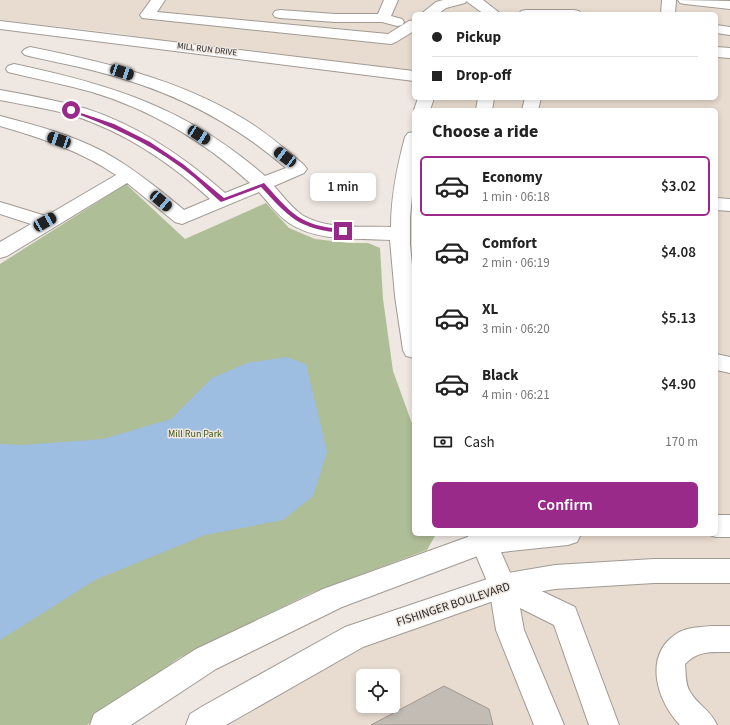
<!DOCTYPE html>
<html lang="en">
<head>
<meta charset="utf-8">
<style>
  body { margin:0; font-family:"Source Sans 3",sans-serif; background:#f6f6f6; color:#222; height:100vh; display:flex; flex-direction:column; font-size:15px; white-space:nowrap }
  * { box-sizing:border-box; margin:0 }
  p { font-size:13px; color:#767676 }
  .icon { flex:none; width:22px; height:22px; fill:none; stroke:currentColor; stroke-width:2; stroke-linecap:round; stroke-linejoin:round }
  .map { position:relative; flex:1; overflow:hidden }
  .side { position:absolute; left:412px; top:108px; width:306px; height:428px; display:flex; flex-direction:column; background:#fff; border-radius:6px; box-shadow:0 2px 6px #0003 }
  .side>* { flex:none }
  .top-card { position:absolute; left:412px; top:12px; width:306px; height:88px; border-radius:6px; box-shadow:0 2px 6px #0003; display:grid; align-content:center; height:88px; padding:0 20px; background:#fff }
  .controls { position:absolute; left:356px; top:669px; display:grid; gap:8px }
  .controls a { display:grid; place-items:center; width:44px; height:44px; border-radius:6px; background:#fff; box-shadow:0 2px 6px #0003; font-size:20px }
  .end { position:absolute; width:18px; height:18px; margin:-9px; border:5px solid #992a8a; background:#fff; box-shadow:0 0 0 2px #fff }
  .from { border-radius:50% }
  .bubble { position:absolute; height:28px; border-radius:6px; background:#fff; box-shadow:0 2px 6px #0003; font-size:13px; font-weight:600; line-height:28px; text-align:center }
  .car { position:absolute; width:12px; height:24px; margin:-12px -6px; border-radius:5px; box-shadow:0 0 3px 1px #0007; background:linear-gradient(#222 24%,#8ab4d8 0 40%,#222 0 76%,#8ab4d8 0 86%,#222 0) }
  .top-card b { display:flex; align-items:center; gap:14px; height:38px; font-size:15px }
  .top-card b+b { border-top:1px solid #e0e0e0 }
  .top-card i { width:10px; height:10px; background:#222 }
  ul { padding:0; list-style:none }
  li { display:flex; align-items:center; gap:12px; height:60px; margin:0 8px 6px; padding:0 12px; border:2px solid transparent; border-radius:6px }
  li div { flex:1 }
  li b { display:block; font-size:15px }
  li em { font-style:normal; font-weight:600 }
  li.selected { border-color:#992a8a }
  li>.icon { width:36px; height:36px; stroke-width:1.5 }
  h2 { padding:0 20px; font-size:18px; line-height:48px }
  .pay { display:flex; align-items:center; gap:10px; height:44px; padding:0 20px; font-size:15px }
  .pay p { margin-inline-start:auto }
  .action { display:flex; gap:8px; margin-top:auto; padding:8px 20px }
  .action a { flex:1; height:46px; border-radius:6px; background:#992a8a; color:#fff; font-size:16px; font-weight:600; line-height:46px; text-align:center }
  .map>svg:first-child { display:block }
  .built { fill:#e8dbcf; fill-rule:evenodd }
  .green { fill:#aebe97 }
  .water { fill:#9dbde1 }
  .building { fill:#c3bcb5; stroke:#9f9892 }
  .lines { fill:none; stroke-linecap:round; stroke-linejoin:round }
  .minor-casing { stroke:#a19a94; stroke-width:2 }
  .major-casing { stroke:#a19a94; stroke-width:2 }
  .minor { fill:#fff; fill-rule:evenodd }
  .major { fill:#fff; fill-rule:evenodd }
  .route { fill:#992a8a }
  .labels { text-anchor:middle; stroke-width:3; stroke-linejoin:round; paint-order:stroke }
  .far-street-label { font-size:9px; fill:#2d2a28; stroke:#efe7e1 }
  .park-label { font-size:10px; fill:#415616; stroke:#efe7e1 }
  .near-street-label { font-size:12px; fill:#2d2a28; stroke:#efe7e1 }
</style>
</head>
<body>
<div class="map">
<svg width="730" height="725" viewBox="0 0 730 725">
  <rect width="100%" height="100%" fill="#efe7e1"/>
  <path class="built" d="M0 0H730V725H201L355 636 502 586 480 534H716V110H422L426 98H716V14H414V76L225 52 117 33 0 20ZM363 676H393V706H363Z"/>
  <path class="green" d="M126 184 185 239 266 203 289 228 315 239 349 243H368L380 248 383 299 393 371 414 429V534H436L427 550 311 593 179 658 87 725H0V264Z"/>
  <path class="water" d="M286 357 306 364 327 452 313 496 283 520 205 535 95 580 0 640V444L23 445 103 439 171 419 212 378 247 363Z"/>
  <path class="building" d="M444 686 489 709 493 725H371Z"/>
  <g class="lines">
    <g class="minor-casing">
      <path id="minor" d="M151 0H165L157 12 388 34 409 21 414 20V31L396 42 391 44 142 18 140 15Z
        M384 0H398L391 16 402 19 404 22 402 25 397 26 382 22H335L280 18 275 17 273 14 275 11 280 10 335 14H378Z
        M443 0H483L501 14H484L466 1 465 3 446 8 438 14H421L436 2Z
        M662 0H676L675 14H661Z
        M678 0 730 1V9L685 4 680 3Z
        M526 10H574L579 11 581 14H519L521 11Z
        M0 21 414 71V81L0 29Z
        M716 25 730 27V35L716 33Z
        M30 47C104 62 178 79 244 119 266 132 285 149 304 165L307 169 304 173 274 186C283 196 291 207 302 215 327 230 363 226 391 227 391 196 397 167 405 137L408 133 414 132V175L410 217V244L414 287V358L406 356 403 350 395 296 390 240C358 238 317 242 289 223 277 215 269 203 259 192L182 224 175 222 127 183 7 256 0 258V242L31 224 0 214V202L46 216 116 175C81 151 41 138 0 126V116C35 125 72 135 104 152 133 168 159 189 184 210L210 199C171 163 126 133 75 116 51 109 25 105 0 100V90C29 95 59 101 87 109 139 126 184 157 225 193L250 183C204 141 151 110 92 92 64 84 36 79 8 72L6 69 8 66 14 64C113 85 187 108 265 176L286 168C231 120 169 90 99 72 74 65 49 61 25 55L22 52 25 49Z
        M716 47 730 48V58L716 57Z
        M418 98H434L430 110H414Z
        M478 98H494L492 110H476Z
        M525 98H541L538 110H522Z
        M716 198 730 199V211L716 210Z
        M716 354 730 357V373L716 370Z
        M467 534H493L512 577 575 607 619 725H589L554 625 520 608 524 630 564 725H534L496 630 489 586Z
        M712 626H730V652C712 652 698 650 685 664 686 672 685 682 689 690 696 704 710 709 717 725H680C657 701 643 656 676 634 686 627 701 627 712 626Z"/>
    </g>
    <g class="major-casing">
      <path id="major" d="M716 515H730V537H716L707 534H716Z
        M476 534H581L577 542 568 545 483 554 342 607 216 669 131 725H90L94 714 196 649 323 589Z
        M654 559H730V583H654L555 589 502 598 363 647 226 725H186L190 714 203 706 345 627 502 574 555 565Z"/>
    </g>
    <use href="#minor" class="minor"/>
    <use href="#major" class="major"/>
  </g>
  <path class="route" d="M69 109 114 124 150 142 183 164 224 198 264 183C292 214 300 226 343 229L346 231 343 233C298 229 290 218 261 187L221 202C207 190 194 176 179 166 145 141 108 125 69 111Z"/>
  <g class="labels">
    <g class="far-street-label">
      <text transform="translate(207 49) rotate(7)" y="3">MILL RUN DRIVE</text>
    </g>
    <g class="park-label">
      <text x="195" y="437">Mill Run Park</text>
    </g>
    <g class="near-street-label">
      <text transform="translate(453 604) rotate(-18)" y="4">FISHINGER BOULEVARD</text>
    </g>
  </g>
</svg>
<div class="controls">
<a><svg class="icon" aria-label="locate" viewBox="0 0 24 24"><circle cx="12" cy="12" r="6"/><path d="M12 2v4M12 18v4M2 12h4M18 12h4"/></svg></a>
</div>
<i class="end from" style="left:71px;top:110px"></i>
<i class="end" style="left:343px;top:231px"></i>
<div class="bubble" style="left:310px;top:173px;width:66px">1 min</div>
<i class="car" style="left:122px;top:72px;rotate:108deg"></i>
<i class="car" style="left:199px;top:135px;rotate:123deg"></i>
<i class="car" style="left:59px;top:140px;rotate:289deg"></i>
<i class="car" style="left:285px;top:157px;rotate:307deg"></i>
<i class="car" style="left:161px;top:201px;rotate:130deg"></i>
<i class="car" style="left:45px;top:222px;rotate:60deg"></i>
<div class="top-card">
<b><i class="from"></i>Pickup</b>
<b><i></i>Drop-off</b>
</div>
<section class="side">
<h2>Choose a ride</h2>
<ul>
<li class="selected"><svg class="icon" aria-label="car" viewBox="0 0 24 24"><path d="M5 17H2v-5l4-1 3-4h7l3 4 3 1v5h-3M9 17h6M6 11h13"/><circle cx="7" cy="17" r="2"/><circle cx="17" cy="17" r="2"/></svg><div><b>Economy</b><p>1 min · 06:18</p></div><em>$3.02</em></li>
<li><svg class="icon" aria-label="car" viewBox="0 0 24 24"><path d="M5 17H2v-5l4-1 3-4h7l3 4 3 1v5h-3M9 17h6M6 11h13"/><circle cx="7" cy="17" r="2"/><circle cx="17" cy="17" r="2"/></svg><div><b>Comfort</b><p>2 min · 06:19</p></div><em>$4.08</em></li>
<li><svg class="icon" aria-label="car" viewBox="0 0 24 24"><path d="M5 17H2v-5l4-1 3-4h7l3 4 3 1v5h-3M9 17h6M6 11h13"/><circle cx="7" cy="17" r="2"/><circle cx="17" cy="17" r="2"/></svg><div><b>XL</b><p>3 min · 06:20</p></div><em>$5.13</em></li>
<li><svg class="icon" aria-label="car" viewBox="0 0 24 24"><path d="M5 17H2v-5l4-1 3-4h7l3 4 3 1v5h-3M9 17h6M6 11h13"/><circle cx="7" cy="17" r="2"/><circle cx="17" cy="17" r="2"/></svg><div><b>Black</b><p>4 min · 06:21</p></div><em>$4.90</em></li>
</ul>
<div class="pay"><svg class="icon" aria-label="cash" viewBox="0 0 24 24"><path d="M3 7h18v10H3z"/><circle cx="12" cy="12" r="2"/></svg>Cash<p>170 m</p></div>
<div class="action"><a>Confirm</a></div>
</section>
</div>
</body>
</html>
